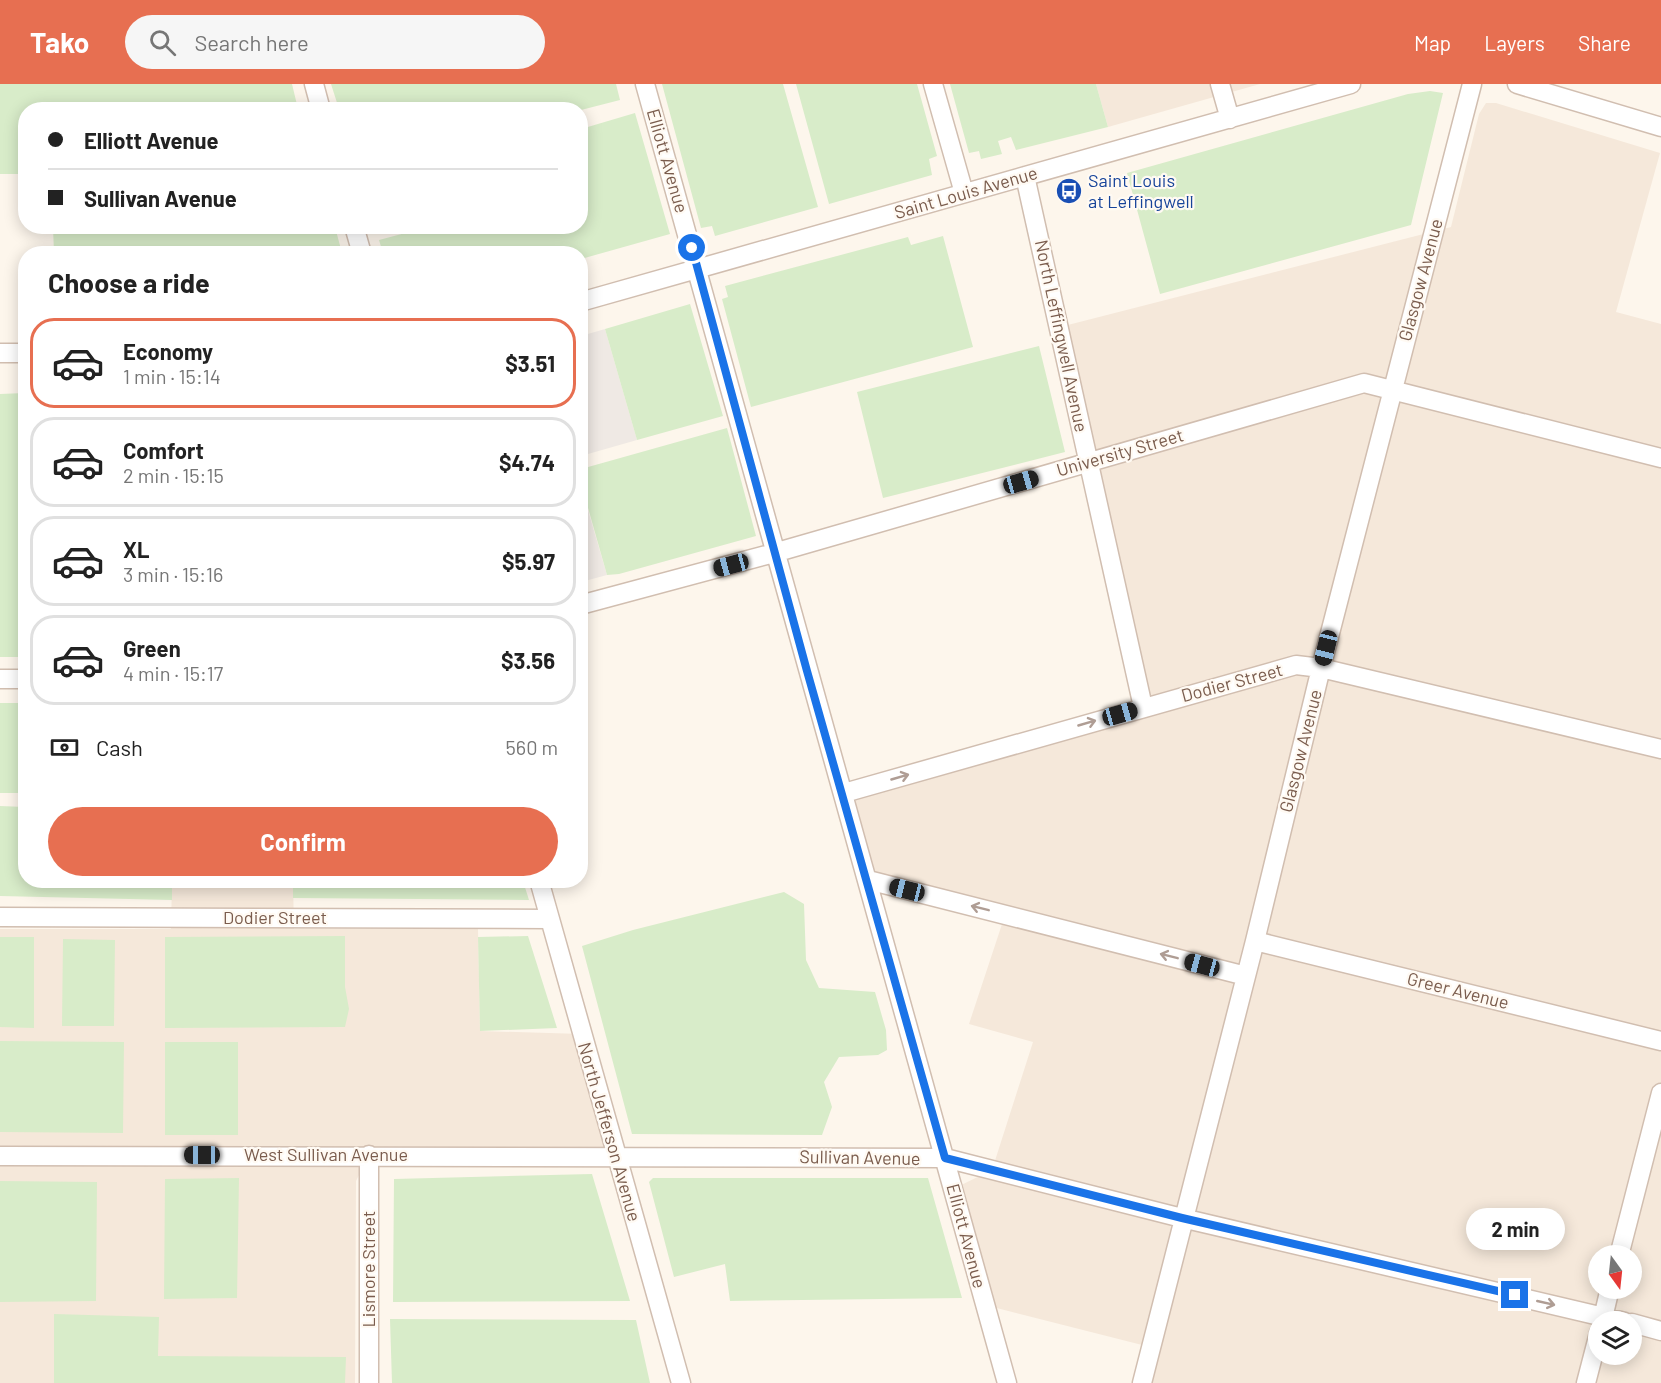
<!DOCTYPE html>
<html lang="en">
<head>
<meta charset="utf-8">
<style>
  body { margin:0; font-family:Barlow,sans-serif; background:#f6f6f6; color:#222; height:100vh; display:flex; flex-direction:column; font-size:22px; white-space:nowrap }
  * { box-sizing:border-box; margin:0 }
  p { font-size:20px; color:#767676 }
  .icon { flex:none; width:33px; height:33px; fill:none; stroke:currentColor; stroke-width:2; stroke-linecap:round; stroke-linejoin:round }
  .map { position:relative; flex:1; overflow:hidden }
  .drawer { position:absolute; left:18px; top:162px; width:570px; height:642px; display:flex; flex-direction:column; background:#fff; border-radius:24px; box-shadow:0 3px 15px #0003 }
  .drawer>* { flex:none }
  .top-card { position:absolute; left:18px; top:18px; width:570px; height:132px; border-radius:24px; box-shadow:0 3px 15px #0003; display:grid; align-content:center; height:132px; padding:0 30px; background:#fff }
  .needle { width:39px; rotate:165deg }
  .buttons { position:absolute; left:1588px; top:1161px; display:grid; gap:12px }
  .buttons a { display:grid; place-items:center; width:54px; height:54px; border-radius:50%; background:#fff; box-shadow:0 3px 15px #0003; font-size:30px }
  .end { position:absolute; width:27px; height:27px; margin:-14px; border:8px solid #1a73e8; background:#fff; box-shadow:0 0 0 3px #fff }
  .from { border-radius:50% }
  .bubble { position:absolute; height:42px; border-radius:21px; background:#fff; box-shadow:0 3px 15px #0003; font-size:20px; font-weight:700; line-height:42px; text-align:center }
  .car { position:absolute; width:18px; height:36px; margin:-18px -9px; border-radius:8px; box-shadow:0 0 4px 2px #0007; background:linear-gradient(#222 24%,#8ab4d8 0 40%,#222 0 76%,#8ab4d8 0 86%,#222 0) }
  .top-card b { display:flex; align-items:center; gap:21px; height:57px; font-size:22px }
  .top-card b+b { border-top:2px solid #e0e0e0 }
  .top-card i { width:15px; height:15px; background:#222 }
  ul { padding:0; list-style:none }
  li { display:flex; align-items:center; gap:18px; height:90px; margin:0 12px 9px; padding:0 18px; border:3px solid #e0e0e0; border-radius:24px }
  li div { flex:1 }
  li b { display:block; font-size:22px }
  li em { font-style:normal; font-weight:700 }
  li.current { border-color:#e76f51 }
  li>.icon { width:54px; height:54px; stroke-width:1.5 }
  h2 { padding:0 30px; font-size:27px; line-height:72px }
  .pay { display:flex; align-items:center; gap:15px; height:66px; padding:0 30px; font-size:22px }
  .pay p { margin-inline-start:auto }
  .button { display:flex; gap:12px; margin-top:auto; padding:12px 30px }
  .button a { flex:1; height:69px; border-radius:36px; background:#e76f51; color:#fff; font-size:24px; font-weight:700; line-height:69px; text-align:center }
  header { display:flex; align-items:center; gap:36px; box-sizing:border-box; height:84px; padding:0 30px; background:#e76f51; color:#fff }
  header strong { font-size:28px }
  nav { display:flex; gap:33px; margin-inline-start:auto; font-size:21px }
  .search { width:420px; height:54px; background:#f6f6f6; display:flex; align-items:center; gap:15px; box-sizing:border-box; padding:0 21px; border-radius:33px; color:#767676; font-size:22px }
  .map>svg:first-child { display:block }
  .residential { fill:#f5e8da; fill-rule:evenodd }
  .industrial { fill:#efe9e4 }
  .green { fill:#d8ecc9 }
  .lines { fill:none; stroke-linecap:round; stroke-linejoin:round }
  .minor-casing { stroke:#d1beb0; stroke-width:21 }
  .minor { stroke:#fff; stroke-width:18 }
  .oneway { stroke:#af9d94 }
  .route { stroke:#1a73e8; stroke-width:8 }
  .labels { text-anchor:middle; stroke-width:4.5; stroke-linejoin:round; paint-order:stroke }
  .street-label { font-size:18px; fill:#7a5c4d; stroke:#fffaf3 }
  .transit-label { font-size:18px; fill:#164399; stroke:#fffaf3; text-anchor:start }
</style>
</head>
<body>
<header>
<strong>Tako</strong>
<div class="search"><svg class="icon" aria-label="search" viewBox="0 0 24 24"><circle cx="10" cy="10" r="6"/><path d="M15 15l6 6"/></svg>Search here</div>
<nav><a>Map</a><a>Layers</a><a>Share</a></nav>
</header>
<div class="map">
<svg width="1661" height="1299" viewBox="0 0 1661 1299">
  <rect width="100%" height="100%" fill="#fdf6ec"/>
  <path class="residential" d="M1096 0H1260L1108 43Z
    M1486 19H1496L1660 69 1616 228 1661 240V1299H1142L1150 1263 985 1221 953 1105 992 1086 1033 958 969 940 1005 831 868 796 844 709 1143 623 1060 243 1451 143 1479 30ZM1599 1172H1632V1204H1599ZM1599 1238H1632V1270H1599Z
    M172 796 293 797 294 845H478L480 947 582 950 617 1071H369L356 1097 355 1299H0V845H171Z"/>
  <path class="industrial" d="M605 245 637 356 581 372V252Z
    M580 399 607 491 581 498H580Z"/>
  <path class="green" d="M0 0H292L298 25 26 26 25 90H0Z
    M331 0H616L620 16 581 26 339 25Z
    M662 0H783L818 123 715 152 712 142 701 144Z
    M796 0H917L937 72 929 75 932 91 829 120Z
    M950 0H1096L1108 43 1016 66 1011 53 998 57 1002 70 981 75 979 67 969 69Z
    M1430 7 1443 9 1411 141 1160 210 1127 89 1408 10Z
    M635 29 670 150 581 175 580 170 383 169 379 156 428 143 580 142 581 45Z
    M53 143H335L342 169H54Z
    M943 152 973 263 751 323 722 215 728 213 725 202 908 153 911 161Z
    M690 220 723 332 637 356 605 245Z
    M1039 262 1065 368 883 414 857 308Z
    M25 309V573H0V310Z
    M727 344 756 452 619 490 607 491 581 399V385Z
    M0 619H25V709H0Z
    M0 722 25 723 26 796 172 797V816L0 812Z
    M293 797H523L529 816 293 814Z
    M784 808 804 820 806 876 819 904 875 908 886 946 887 966 878 971 839 973 824 998 832 1023 822 1051 632 1050 582 862 633 846Z
    M345 852V903L349 925 345 943 165 944V853Z
    M528 852 557 944 480 947 478 853Z
    M0 853H34V944L0 943Z
    M63 855 115 856 114 942H62Z
    M0 957 124 958 123 1049 0 1048Z
    M165 958H238V1051H165Z
    M592 1090 630 1217 393 1218 394 1095Z
    M239 1094 237 1214 164 1215 165 1095Z
    M653 1094H928L962 1214 730 1217 725 1180 674 1193 649 1098Z
    M0 1097 97 1098 96 1217 0 1218Z
    M54 1230 159 1233 158 1272 346 1273 345 1299H54Z
    M390 1235 636 1236 650 1299H392Z"/>
  <g class="lines">
    <g class="minor-casing">
      <path id="minor" d="M314 0 321 26
        M645 0 1007 1299
        M933 0 964 109
        M1220 0 1230 35
        M1517 0 1661 43
        M1025 92 1143 623
        M354 142 362 170
        M580 218 1351 0
        M0 269H26
        M580 521 774 469 1364 299 1661 374
        M0 595H26
        M844 709 1296 581 1321 584 1661 665
        M539 796 681 1299
        M868 796 1246 892
        M0 833 549 835
        M1255 857 1661 957
        M369 1071V1299
        M0 1072 945 1074 1182 1134 1625 1238
        M1619 1172 1661 1009
        M1602 1238 1610 1204
        M1632 1239 1661 1247
        M1142 1299 1255 857 1321 584 1472 0
        M1586 1299 1599 1249"/>
    </g>
    <use href="#minor" class="minor"/>
  </g>
  <defs><path id="oneway-shaft" d="M-6 0H5M1.5-3L5.5 0L1.5 3" fill="none" stroke-width="1.6" stroke-linecap="round" stroke-linejoin="round" transform="scale(1.5)"/></defs>
  <g class="oneway">
    <use href="#oneway-shaft" transform="translate(1087 639) rotate(-16)"/>
    <use href="#oneway-shaft" transform="translate(900 693) rotate(-16)"/>
    <use href="#oneway-shaft" transform="translate(980 824) rotate(-166)"/>
    <use href="#oneway-shaft" transform="translate(1169 872) rotate(-166)"/>
    <use href="#oneway-shaft" transform="translate(1546 1219) rotate(13)"/>
  </g>
  <g class="lines">
    <path class="route" d="M692 164 807 587 945 1074 1182 1134 1515 1211"/>
  </g>
  <defs>
    <g id="bus-disc" transform="scale(1.35)"><circle r="9.5" fill="#1a4fb4" stroke="#fffaf3"/><path d="M-5-6H5V4H4V6H2V4H-2V6H-4V4H-5ZM-3.5-4V0h7V-4ZM-3.5 1.2v1.5H-2V1.2ZM2 1.2v1.5H3.5V1.2Z" fill="#fff"/></g>
  </defs>
  <g fill-rule="evenodd">
    <use href="#bus-disc" x="1069" y="107"/>
  </g>
  <g class="labels">
    <g class="street-label">
      <text transform="translate(667 77) rotate(74)" y="6">Elliott Avenue</text>
      <text transform="translate(966 109) rotate(-16)" y="6">Saint Louis Avenue</text>
      <text transform="translate(1421 196) rotate(-75)" y="6">Glasgow Avenue</text>
      <text transform="translate(1061 252) rotate(78)" y="6">North Leffingwell Avenue</text>
      <text transform="translate(1120 369) rotate(-16)" y="6">University Street</text>
      <text transform="translate(1232 599) rotate(-15)" y="6">Dodier Street</text>
      <text transform="translate(1301 667) rotate(-76)" y="6">Glasgow Avenue</text>
      <text x="275" y="840">Dodier Street</text>
      <text transform="translate(1458 907) rotate(14)" y="6">Greer Avenue</text>
      <text transform="translate(609 1048) rotate(74)" y="6">North Jefferson Avenue</text>
      <text x="326" y="1077">West Sullivan Avenue</text>
      <text transform="translate(860 1074) rotate(1)" y="6">Sullivan Avenue</text>
      <text transform="translate(966 1152) rotate(75)" y="6">Elliott Avenue</text>
      <text transform="translate(369 1185) rotate(-90)" y="6">Lismore Street</text>
    </g>
    <g class="transit-label">
      <text x="1088" y="103">Saint Louis<tspan x="1088" dy="21">at Leffingwell</tspan></text>
    </g>
  </g>
</svg>
<div class="buttons">
<a><svg class="needle" viewBox="-14 -14 28 28"><path d="M0-13l5 13h-10z" fill="#e53935"/><path d="M0 13l5-13h-10z" fill="#767676"/></svg></a>
<a><svg class="icon" aria-label="layers" viewBox="0 0 24 24"><path d="M12 4l9 5-9 5-9-5zM3 14l9 5 9-5"/></svg></a>
</div>
<i class="end from" style="left:692px;top:164px"></i>
<i class="end" style="left:1515px;top:1211px"></i>
<div class="bubble" style="left:1466px;top:1124px;width:99px">2 min</div>
<i class="car" style="left:1021px;top:398px;rotate:74deg"></i>
<i class="car" style="left:731px;top:481px;rotate:255deg"></i>
<i class="car" style="left:1326px;top:564px;rotate:194deg"></i>
<i class="car" style="left:1120px;top:630px;rotate:74deg"></i>
<i class="car" style="left:907px;top:806px;rotate:284deg"></i>
<i class="car" style="left:1202px;top:881px;rotate:285deg"></i>
<i class="car" style="left:202px;top:1071px;rotate:270deg"></i>
<div class="top-card">
<b><i class="from"></i>Elliott Avenue</b>
<b><i></i>Sullivan Avenue</b>
</div>
<section class="drawer">
<h2>Choose a ride</h2>
<ul>
<li class="current"><svg class="icon" aria-label="car" viewBox="0 0 24 24"><path d="M5 17H2v-5l4-1 3-4h7l3 4 3 1v5h-3M9 17h6M6 11h13"/><circle cx="7" cy="17" r="2"/><circle cx="17" cy="17" r="2"/></svg><div><b>Economy</b><p>1 min · 15:14</p></div><em>$3.51</em></li>
<li><svg class="icon" aria-label="car" viewBox="0 0 24 24"><path d="M5 17H2v-5l4-1 3-4h7l3 4 3 1v5h-3M9 17h6M6 11h13"/><circle cx="7" cy="17" r="2"/><circle cx="17" cy="17" r="2"/></svg><div><b>Comfort</b><p>2 min · 15:15</p></div><em>$4.74</em></li>
<li><svg class="icon" aria-label="car" viewBox="0 0 24 24"><path d="M5 17H2v-5l4-1 3-4h7l3 4 3 1v5h-3M9 17h6M6 11h13"/><circle cx="7" cy="17" r="2"/><circle cx="17" cy="17" r="2"/></svg><div><b>XL</b><p>3 min · 15:16</p></div><em>$5.97</em></li>
<li><svg class="icon" aria-label="car" viewBox="0 0 24 24"><path d="M5 17H2v-5l4-1 3-4h7l3 4 3 1v5h-3M9 17h6M6 11h13"/><circle cx="7" cy="17" r="2"/><circle cx="17" cy="17" r="2"/></svg><div><b>Green</b><p>4 min · 15:17</p></div><em>$3.56</em></li>
</ul>
<div class="pay"><svg class="icon" aria-label="cash" viewBox="0 0 24 24"><path d="M3 7h18v10H3z"/><circle cx="12" cy="12" r="2"/></svg>Cash<p>560 m</p></div>
<div class="button"><a>Confirm</a></div>
</section>
</div>
</body>
</html>
